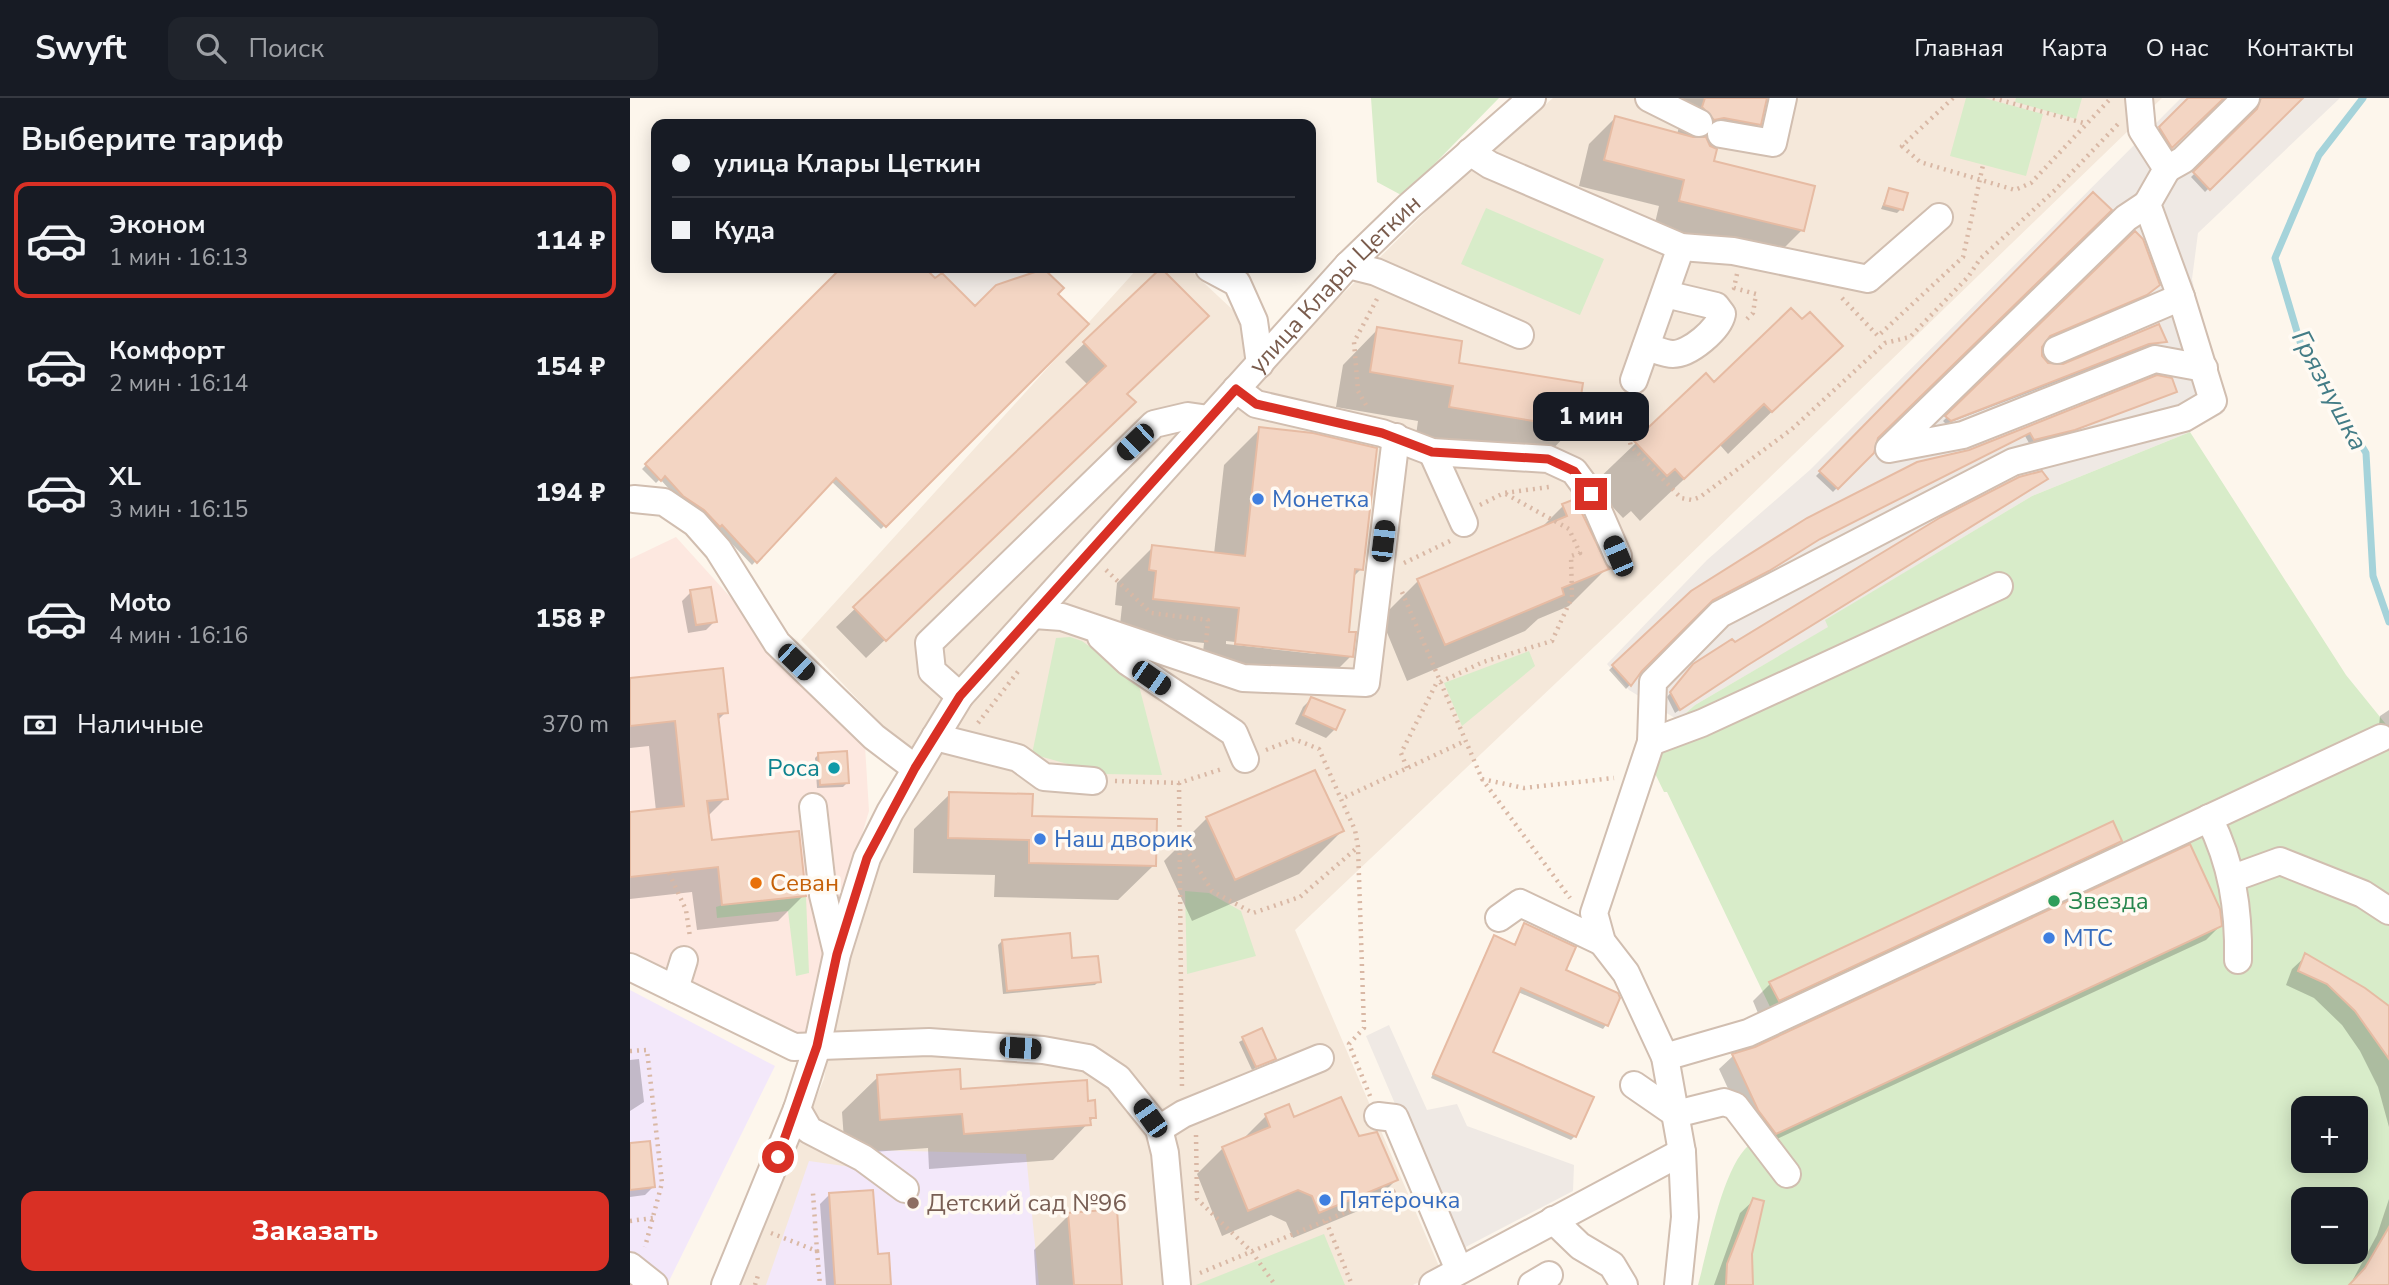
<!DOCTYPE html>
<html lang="ru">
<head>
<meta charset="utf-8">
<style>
  body { margin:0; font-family:"Nunito Sans",sans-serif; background:#20242c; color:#f1f3f6; height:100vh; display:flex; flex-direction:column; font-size:26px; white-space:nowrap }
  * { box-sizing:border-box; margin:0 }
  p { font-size:23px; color:#9ea1a6 }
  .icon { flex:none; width:38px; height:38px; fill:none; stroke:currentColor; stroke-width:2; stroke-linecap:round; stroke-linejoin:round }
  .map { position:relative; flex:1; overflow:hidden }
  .side { display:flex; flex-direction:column; background:#171b24; width:630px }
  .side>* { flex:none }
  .guide { position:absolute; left:21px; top:21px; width:665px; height:154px; border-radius:14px; box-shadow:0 4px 18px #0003; display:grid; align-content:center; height:154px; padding:0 21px; background:#171b24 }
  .fabs { position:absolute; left:1661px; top:998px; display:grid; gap:14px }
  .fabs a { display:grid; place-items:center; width:77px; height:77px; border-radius:14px; background:#171b24; box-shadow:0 4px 18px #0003; font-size:35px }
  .end { position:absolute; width:32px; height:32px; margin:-16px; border:9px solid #d93025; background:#fff; box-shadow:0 0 0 4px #fff }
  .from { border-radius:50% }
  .bubble { position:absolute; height:49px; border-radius:14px; background:#171b24; box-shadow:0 4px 18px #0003; font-size:23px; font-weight:800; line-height:49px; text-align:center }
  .car { position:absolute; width:21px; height:42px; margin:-21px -10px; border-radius:9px; box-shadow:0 0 5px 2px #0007; background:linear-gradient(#222 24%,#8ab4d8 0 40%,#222 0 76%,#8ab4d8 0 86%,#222 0) }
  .guide b { display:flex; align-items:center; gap:24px; height:66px; font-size:26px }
  .guide b+b { border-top:2px solid #363941 }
  .guide i { width:18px; height:18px; background:#f1f3f6 }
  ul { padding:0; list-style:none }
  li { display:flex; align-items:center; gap:21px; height:116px; margin:0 14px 10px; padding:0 7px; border:4px solid transparent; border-radius:14px }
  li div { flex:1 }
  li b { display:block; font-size:26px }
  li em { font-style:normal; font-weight:800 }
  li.current { border-color:#d93025 }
  li>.icon { width:63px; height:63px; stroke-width:1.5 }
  h2 { padding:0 21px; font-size:32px; line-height:84px }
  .pay { display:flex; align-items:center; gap:18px; height:77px; padding:0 21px; font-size:26px }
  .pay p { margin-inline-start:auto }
  .button { display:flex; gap:14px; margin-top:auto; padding:14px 21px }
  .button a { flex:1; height:80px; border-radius:14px; background:#d93025; color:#fff; font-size:28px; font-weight:800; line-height:80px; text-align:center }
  header { display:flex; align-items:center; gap:42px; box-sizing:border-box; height:98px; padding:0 35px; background:#171b24; border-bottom:2px solid #363941 }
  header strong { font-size:33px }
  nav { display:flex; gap:38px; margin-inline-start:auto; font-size:24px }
  .search { width:490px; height:63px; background:#20242c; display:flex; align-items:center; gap:18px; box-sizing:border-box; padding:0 24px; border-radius:14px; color:#9ea1a6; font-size:26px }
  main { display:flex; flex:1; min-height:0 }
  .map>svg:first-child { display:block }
  .residential { fill:#f5e8da }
  .commercial { fill:#fde8e0 }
  .industrial { fill:#efe9e4 }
  .education { fill:#f3e8fa }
  .green { fill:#d8ecc9; fill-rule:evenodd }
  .shadow { fill:#0003; fill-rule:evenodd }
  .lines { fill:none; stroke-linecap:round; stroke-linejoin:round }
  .stream { stroke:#a5d3da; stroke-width:7 }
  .building { fill:#f3d5c3; stroke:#e6bba3; stroke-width:2 }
  .minor-casing { stroke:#d1beb0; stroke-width:30 }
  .path { stroke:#d9b8a5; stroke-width:4.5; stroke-dasharray:2 5; stroke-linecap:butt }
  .minor { stroke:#fff; stroke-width:26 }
  .route { stroke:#d93025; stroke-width:9 }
  .shop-dot { fill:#3f7fe0; stroke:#fffaf3; stroke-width:2.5 }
  .culture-dot { fill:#0f9aa8; stroke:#fffaf3; stroke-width:2.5 }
  .food-dot { fill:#e8710a; stroke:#fffaf3; stroke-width:2.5 }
  .leisure-dot { fill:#2e9e5b; stroke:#fffaf3; stroke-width:2.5 }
  .education-dot { fill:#8d6e63; stroke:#fffaf3; stroke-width:2.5 }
  .labels { text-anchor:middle; stroke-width:7; stroke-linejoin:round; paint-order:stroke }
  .street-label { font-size:24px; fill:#7a5c4d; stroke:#fffaf3 }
  .shop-label { font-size:24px; fill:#366cbe; stroke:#fffaf3; text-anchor:start }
  .culture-label { font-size:24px; fill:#0d838f; stroke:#fffaf3; text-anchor:end }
  .food-label { font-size:24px; fill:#c56008; stroke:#fffaf3; text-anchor:start }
  .leisure-label { font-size:24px; fill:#27864d; stroke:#fffaf3; text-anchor:start }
  .education-label { font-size:24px; fill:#785e54; stroke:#fffaf3; text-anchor:start }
  .water-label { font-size:26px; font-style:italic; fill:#437c86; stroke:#fffaf3 }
</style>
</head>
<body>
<header>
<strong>Swyft</strong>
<div class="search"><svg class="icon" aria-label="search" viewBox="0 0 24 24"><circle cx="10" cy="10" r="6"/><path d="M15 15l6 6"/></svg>Поиск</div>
<nav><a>Главная</a><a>Карта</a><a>О нас</a><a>Контакты</a></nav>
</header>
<main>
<section class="side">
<h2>Выберите тариф</h2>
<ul>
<li class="current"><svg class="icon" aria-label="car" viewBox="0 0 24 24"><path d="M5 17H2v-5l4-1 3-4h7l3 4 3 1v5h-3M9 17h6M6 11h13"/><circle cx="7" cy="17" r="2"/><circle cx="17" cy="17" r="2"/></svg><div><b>Эконом</b><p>1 мин · 16:13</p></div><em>114 ₽</em></li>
<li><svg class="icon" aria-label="car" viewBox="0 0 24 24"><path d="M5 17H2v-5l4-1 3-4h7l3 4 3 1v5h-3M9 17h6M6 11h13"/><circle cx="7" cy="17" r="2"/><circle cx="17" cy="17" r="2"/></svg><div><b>Комфорт</b><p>2 мин · 16:14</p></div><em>154 ₽</em></li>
<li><svg class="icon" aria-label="car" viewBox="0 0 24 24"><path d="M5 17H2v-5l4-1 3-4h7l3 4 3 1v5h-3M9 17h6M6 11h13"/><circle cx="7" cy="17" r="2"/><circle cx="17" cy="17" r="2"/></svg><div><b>XL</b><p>3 мин · 16:15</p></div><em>194 ₽</em></li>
<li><svg class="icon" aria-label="car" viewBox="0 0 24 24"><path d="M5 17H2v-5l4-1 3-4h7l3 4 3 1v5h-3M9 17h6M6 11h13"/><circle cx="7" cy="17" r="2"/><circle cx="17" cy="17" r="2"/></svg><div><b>Moto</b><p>4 мин · 16:16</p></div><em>158 ₽</em></li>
</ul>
<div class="pay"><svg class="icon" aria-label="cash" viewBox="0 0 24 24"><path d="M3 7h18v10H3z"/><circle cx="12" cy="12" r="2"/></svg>Наличные<p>370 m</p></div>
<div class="button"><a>Заказать</a></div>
</section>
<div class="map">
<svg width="1759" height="1187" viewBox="0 0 1759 1187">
  <rect width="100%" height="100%" fill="#fdf6ec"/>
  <path class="residential" d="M923 0H1532L984 530 665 832 811 1173 783 1187H108L194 981 207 898 263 727 298 675 171 542 508 170H558L651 257 825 85Z"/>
  <path class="commercial" d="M46 439 235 648 239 713 210 810 180 942 0 862V461Z"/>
  <path class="industrial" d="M1551 0H1710L1568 135 1562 181 1593 315 1560 334 1402 398 1196 522 1199 529 1065 607 1048 622 999 592 977 566 1077 462 1181 371Z
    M295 170H419L366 187 345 208 312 175 305 180Z
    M759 927 797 1012 827 1006 837 1028 944 1067 943 1093 828 1153 736 938Z"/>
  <path class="education" d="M0 892 145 968 37 1187H0Z
    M237 1052 396 1056 409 1187H136L179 1063 228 1070Z"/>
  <path class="green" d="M741 0H869L773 98 747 84Z
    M1336 0H1354L1413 16 1396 78 1320 58Z
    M1386 0H1452L1446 21 1385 4Z
    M856 110 974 161 950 217 831 166Z
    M1560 334 1716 577 1759 630V1187H1068C1078 1151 1091 1078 1115 1051 1121 1044 1132 1041 1140 1038L1101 954 1122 944 1141 911 1037 694H1034L1019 663 1048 622 1065 607 1198 529 1195 522 1402 398ZM1673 1010H1726V1062H1673ZM1673 1101H1726V1153H1673Z
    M440 539 452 543 508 584 532 677 473 676 402 656 426 540Z
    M899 553 905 568 832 628 814 585Z
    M555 793 579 795 611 813 626 858 557 876Z
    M176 798 179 875 166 878 158 813 87 820 86 809 92 807Z
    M694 1136 715 1187H566Z"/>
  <path class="shadow" d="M1026 0H1135L1129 26 1103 52 1086 49 1082 64 1172 132 1146 158 1024 129 1029 108 949 88 959 46 985 20 1047 37 1054 7Z
    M1561 0H1591L1538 52 1526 34Z
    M1626 0H1671L1575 94 1561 79 1624 17 1628 9Z
    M1259 92 1271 111 1267 115 1251 111Z
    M1463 96 1246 339 1242 354 1203 394 1186 378Z
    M1505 135 1524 191 1511 200 1416 241 1410 249 1411 258 1417 267 1433 268 1528 228 1535 243 1316 326 1313 323Z
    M214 170H292L345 210 425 196 456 226 251 431 201 383 122 467 87 430 85 432 49 402 30 381 26 385 12 371Z
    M532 171 577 218 495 296 484 323 236 560 206 529 458 287 435 264Z
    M1172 223 1210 248 1098 356 1090 347 1010 423 1001 413 993 420 962 387 1076 278 1084 286Z
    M748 231 827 266 944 329 909 365 785 344 788 323 706 309 713 267Z
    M1527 279 1545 293 1439 335 1399 345 1395 338 1184 444 1073 508 996 591 979 572 1062 495 1339 353Z
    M630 331 731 471 722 480 717 535 721 558 686 593 570 580 574 545 489 536 492 508 485 507 487 485 523 449 584 456 594 367ZM596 543 686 553V556L596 546Z
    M1415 381 1112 570 1045 615 1037 599 1064 567Z
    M933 408 977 470 939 508 908 521 895 533 777 583 751 520 788 483 909 432Z
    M61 494 85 523 76 532 58 535 52 503Z
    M0 582 96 614 87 623 96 700 77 719 80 744 174 797 148 823 67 832 62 794 0 801V716L26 713 19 648 0 650Z
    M681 601 705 631 696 640 665 626 673 609Z
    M1759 612V633L1749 628 1750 618Z
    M189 656 217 685 213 689 187 690 185 660Z
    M320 696 401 720 524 767 488 802 364 799 365 777 283 775 284 731Z
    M577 720 712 733 669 776 562 823 534 763Z
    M1490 743 1472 761 1130 920 1123 903 1141 885Z
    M895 827 976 927 973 931 888 894 861 955 945 1038 941 1042 801 980 861 843 865 839 883 848Z
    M1590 828 1576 842 1132 1048 1114 1025 1089 971 1103 958 1125 951Z
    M372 843 441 862 469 883 465 887 373 896 368 847Z
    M1676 858 1759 910V1029L1748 989 1730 953 1712 927 1684 900 1656 887 1662 871Z
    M632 932 644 960 622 972 609 944Z
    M9 961 14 1004 0 1013V962Z
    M248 979 330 993 457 1005 464 1019 423 1062 299 1071 298 1050 215 1056 212 1014Z
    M636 1018 663 1021 728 1040 766 1082 740 1108 663 1140 656 1124 641 1117 592 1138 567 1076 593 1050 611 1043Z
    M0 1047 24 1088 15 1097 0 1099Z
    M199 1097 246 1158 259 1187H196L190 1106Z
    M1759 1101V1187H1720L1747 1137Z
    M1124 1102 1120 1156 1122 1187H1084L1110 1115Z
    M439 1117 490 1187H406L404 1152Z"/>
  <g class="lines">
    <path class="stream" d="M1733 0 1689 57 1645 160 1671 247 1736 355 1743 478 1759 524"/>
  </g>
  <path class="building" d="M1075 0H1137L1131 27 1094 20 1084 22 1072 9Z
    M1558 0H1594L1542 50 1529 29Z
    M1631 0H1673L1580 92 1563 74 1627 11Z
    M985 18 1063 39H1076L1080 48 1087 51 1084 63 1185 88 1174 133 1049 103 1054 82 974 62Z
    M1259 90 1278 95 1273 112 1254 107Z
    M1463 94 1482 112 1248 340 1244 355 1208 391 1189 373Z
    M1505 133 1513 141 1530 187 1517 197 1420 238 1412 249V258L1418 265 1433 266 1529 226 1537 244 1519 246 1321 323 1315 318Z
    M211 170H295L305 180 312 175 345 208 366 187 414 171 434 190 428 196 459 226 256 429 206 380 127 465 92 427 90 429 74 412 53 398 35 378 31 383 15 366Z
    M531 170 579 218 497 296 506 304 256 543 223 509 476 268 453 244Z
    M1161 210 1172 221 1180 214 1213 248 1142 314 1134 306 1054 381 1045 371 1037 378 1004 343 1076 275 1084 284Z
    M747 229 832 243 829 265 953 285 946 330 819 309 823 288 740 274Z
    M1527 277 1542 280 1547 294 1445 332 1404 342 1400 335 1190 441 1139 473 1083 502 1012 573 1001 588 982 567 1061 493 1177 420 1287 364 1339 352Z
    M629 329 683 335 747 350 733 472 725 471 719 534H726L723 559 605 546 609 510 523 501 526 473 519 472 522 447 615 458Z
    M1412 373 1418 381 1118 567 1050 612 1040 594 1063 566 1102 541 1105 544 1311 419 1389 379Z
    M945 401 979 471 932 490 934 497 815 547 787 481 937 418 932 406Z
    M81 489 87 524 66 527 60 492Z
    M93 570 98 615 88 616 98 701 77 703 82 742 169 733 176 798 92 807 88 769 0 779V714L54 708 45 623 0 628V580Z
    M681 599 715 612 706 632 673 617Z
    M217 653 219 685 190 687 188 655Z
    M685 672 714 733 605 782 576 719Z
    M319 694 403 696 402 718 527 721 526 768 399 765V742L318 740Z
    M1483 723 1492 743 1149 903 1139 884Z
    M1560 746 1590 811 1592 828 1146 1036 1128 1012 1102 956 1125 949Z
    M894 825 946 849 936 872 988 895 990 900 978 928 891 890 863 954 964 999 946 1039 803 976 864 837 885 847Z
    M440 835 442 860 468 858 471 884 377 893 372 842Z
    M1675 855 1735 890 1759 908V961L1725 913 1697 886 1668 873Z
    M632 930 646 961 626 969 612 939Z
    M330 971 331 991 457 982 458 1003 465 1002 466 1020H460L461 1027 334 1036 332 1016 250 1022 247 977Z
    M711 999 729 1038 747 1034 768 1082 689 1115 682 1098 668 1092 618 1113 592 1049 640 1029 635 1016 659 1006 664 1019Z
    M20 1043 25 1089 0 1092V1045Z
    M243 1092 248 1156 259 1155 261 1187H205L199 1095Z
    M1123 1100 1134 1103 1122 1156 1123 1187H1096L1097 1166Z
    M487 1111 492 1187H444L438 1115Z
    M1759 1129V1187H1719L1735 1170Z"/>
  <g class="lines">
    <g class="minor-casing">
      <g id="minor">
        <path d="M1019 0 1069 25"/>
        <path d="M1091 36 1143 45 1153 0"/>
        <path d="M840 54 860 67 1051 149 1103 153 1238 181 1309 119"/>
        <path d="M1537 71 1553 62 1616 0"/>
        <path d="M1517 106 1496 120 1259 351 1333 337 1525 261 1574 270"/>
        <path d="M718 167 746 174 890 237"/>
        <path d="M579 170 607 185 624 223 630 266"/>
        <path d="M1016 249C1024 251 1035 256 1043 256 1060 256 1089 231 1092 216L1086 208 1035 196"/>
        <path d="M1427 252 1551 199"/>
        <path d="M1004 282 1051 149"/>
        <path d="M606 291 626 306 752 335 802 354 918 361 944 373 961 396 988 458"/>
        <path d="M802 354 834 425"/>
        <path d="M4 401 34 404 65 425 88 451 147 545 244 639 285 670"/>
        <path d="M404 517 432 519 613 580 736 585 766 339"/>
        <path d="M471 539 498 564 604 635 615 661"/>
        <path d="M330 598 302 573 299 545 524 326 558 318 579 321"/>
        <path d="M305 639 388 660 414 679 463 683"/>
        <path d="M1021 644 1072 625 1369 488"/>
        <path d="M183 709 193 797 207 855"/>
        <path d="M1579 720C1602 766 1609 810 1608 862"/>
        <path d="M1603 780 1650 763 1733 796 1759 813"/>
        <path d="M869 820 890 805 972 844"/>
        <path d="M0 869 164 949 299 944 413 952 458 960 488 980 529 1031 535 1055 547 1187"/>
        <path d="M45 891 54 862"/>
        <path d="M1035 959 1118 935 1751 640"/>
        <path d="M1004 987 1046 1016 1094 1004 1105 1008 1157 1076"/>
        <path d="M167 1011 179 1032 233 1060 275 1091"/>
        <path d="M748 1018 765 1020 829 1172"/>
        <path d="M529 1031 553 1016 690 960"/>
        <path d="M923 1122 950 1148 982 1167 994 1187"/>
        <path d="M0 1168 24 1187"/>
        <path id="s1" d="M95 1187 167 1011 187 949 207 856 237 760 260 714 305 639 330 598 718 167 778 109 902 0"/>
        <path d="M803 1187 1052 1054"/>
        <path d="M902 1187 919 1177"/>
        <path d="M1048 1187 1055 1119 1052 1054 1035 959 996 875 972 844 964 815 1021 644 1023 584 1090 516 1383 364 1554 320 1583 303 1551 199 1517 106 1537 71 1512 32 1509 0"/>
      </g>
    </g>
    <path class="path" d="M1323 0 1272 48 1290 64 1385 92 1401 85 1481 0
      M1363 0 1457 26
      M1107 176 1104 190 1126 196 1123 215 1117 221
      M1212 200 1248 238 1333 159 1353 67
      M992 304 1005 319 1018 302
      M736 307 728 293 724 244 747 201
      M1005 319 997 334 1001 348 1051 400 1062 402 1070 399 1162 331 1255 245 1280 239 1338 179 1350 161 1425 92 1488 26
      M850 407 874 395 919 389
      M774 465 820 443
      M476 472 521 515 578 522 576 545
      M772 494 852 681 940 800
      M348 625 390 571
      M636 652 664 641 689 651 711 701
      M777 670 771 655 806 586 853 564 922 543 942 499 941 458 950 455 939 431 874 395
      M852 681 894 690 984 680
      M485 683 549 685 592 671
      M549 685 552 992
      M552 744 582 793 623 815 670 799 728 749
      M39 775 56 812 60 839
      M0 953 17 952 32 1085 15 1149
      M740 998 719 946 734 930 728 749 725 732 711 701 835 643
      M566 1037 567 1101 622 1154 645 1187
      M0 1123 23 1120
      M696 1123 722 1187
      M141 1135 187 1153 183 1095
      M187 1153 190 1187
      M570 1175 769 1092
      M125 1187 129 1174"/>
    <use href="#minor" class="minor"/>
  </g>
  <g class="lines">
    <path class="route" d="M148 1059 187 948 207 856 237 760 285 670 330 598 606 291 626 306 752 335 802 354 918 361 944 373 961 396"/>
  </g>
  <g class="shop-dot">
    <circle cx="628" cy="401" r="7"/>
    <circle cx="410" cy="741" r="7"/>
    <circle cx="1419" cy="840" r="7"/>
    <circle cx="695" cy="1102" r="7"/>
  </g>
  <circle class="culture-dot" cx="204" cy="670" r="7"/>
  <circle class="food-dot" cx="126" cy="785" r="7"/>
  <circle class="leisure-dot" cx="1424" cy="803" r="7"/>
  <circle class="education-dot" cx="283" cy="1105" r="7"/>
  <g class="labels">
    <g class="street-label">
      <text dy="8" stroke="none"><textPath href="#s1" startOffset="1195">улица Клары Цеткин</textPath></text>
    </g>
    <g class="shop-label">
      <text x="642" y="409">Монетка</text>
      <text x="424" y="749">Наш дворик</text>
      <text x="1433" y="848">МТС</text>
      <text x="709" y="1110">Пятёрочка</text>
    </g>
    <g class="culture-label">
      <text x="190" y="678">Роса</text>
    </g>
    <g class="food-label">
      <text x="140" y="793">Севан</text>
    </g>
    <g class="leisure-label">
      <text x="1438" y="811">Звезда</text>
    </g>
    <g class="education-label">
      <text x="297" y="1113">Детский сад №96</text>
    </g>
    <g class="water-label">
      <text transform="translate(1700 292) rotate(62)" y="9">Грязнушка</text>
    </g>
  </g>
</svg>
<div class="fabs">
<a>+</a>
<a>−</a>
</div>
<i class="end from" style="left:148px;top:1059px"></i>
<i class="end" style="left:961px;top:396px"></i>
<div class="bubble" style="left:903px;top:294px;width:116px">1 мин</div>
<i class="car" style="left:505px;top:344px;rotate:226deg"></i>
<i class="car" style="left:753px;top:443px;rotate:7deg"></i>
<i class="car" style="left:988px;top:458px;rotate:337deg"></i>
<i class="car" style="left:166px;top:564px;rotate:134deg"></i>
<i class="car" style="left:521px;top:580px;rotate:125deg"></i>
<i class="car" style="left:390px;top:950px;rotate:94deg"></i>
<i class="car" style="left:520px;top:1020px;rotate:325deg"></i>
<div class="guide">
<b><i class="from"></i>улица Клары Цеткин</b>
<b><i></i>Куда</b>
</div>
</div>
</main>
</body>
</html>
